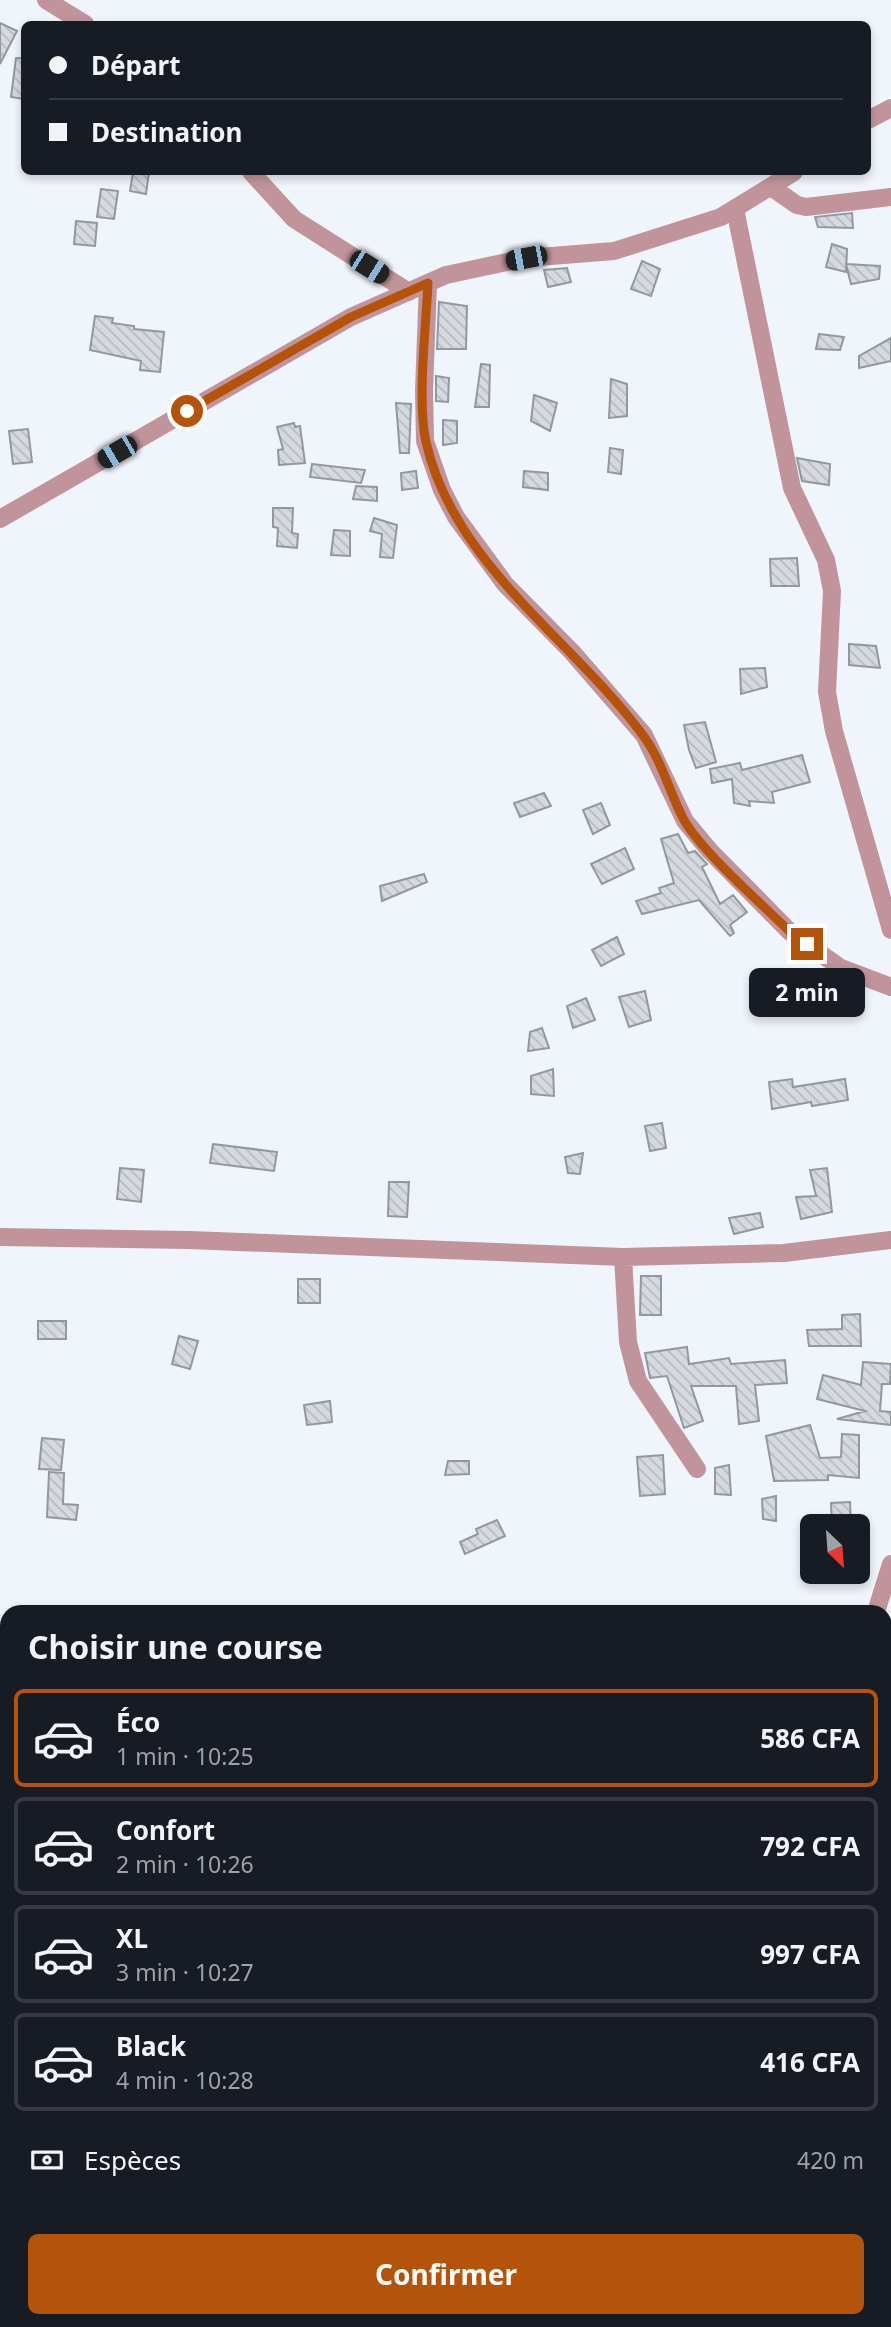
<!DOCTYPE html>
<html lang="fr">
<head>
<meta charset="utf-8">
<style>
  body { margin:0; font-family:"Noto Sans",sans-serif; background:#20242c; color:#f1f3f6; height:100vh; display:flex; flex-direction:column; font-size:26px; white-space:nowrap }
  * { box-sizing:border-box; margin:0 }
  p { font-size:23px; color:#9ea1a6 }
  .icon { flex:none; width:38px; height:38px; fill:none; stroke:currentColor; stroke-width:2; stroke-linecap:round; stroke-linejoin:round }
  .map { position:relative; flex:1; overflow:hidden }
  .panel { position:absolute; left:0px; top:1605px; width:892px; height:723px; display:flex; flex-direction:column; background:#171b24; border-radius:21px 21px 0 0; box-shadow:0 4px 10px #0003 }
  .panel>* { flex:none }
  .guide { position:absolute; left:21px; top:21px; width:850px; height:154px; border-radius:10px; box-shadow:0 4px 10px #0003; display:grid; align-content:center; height:154px; padding:0 28px; background:#171b24 }
  .needle { width:46px; rotate:155deg }
  .controls { position:absolute; left:800px; top:1514px; display:grid; gap:14px }
  .controls a { display:grid; place-items:center; width:70px; height:70px; border-radius:10px; background:#171b24; box-shadow:0 4px 10px #0003; font-size:35px }
  .end { position:absolute; width:32px; height:32px; margin:-16px; border:9px solid #b45309; background:#fff; box-shadow:0 0 0 4px #fff }
  .from { border-radius:50% }
  .bubble { position:absolute; height:49px; border-radius:10px; background:#171b24; box-shadow:0 4px 10px #0003; font-size:23px; font-weight:700; line-height:49px; text-align:center }
  .car { position:absolute; width:21px; height:42px; margin:-21px -10px; border-radius:9px; box-shadow:0 0 5px 2px #0007; background:linear-gradient(#222 24%,#8ab4d8 0 40%,#222 0 76%,#8ab4d8 0 86%,#222 0) }
  .guide b { display:flex; align-items:center; gap:24px; height:66px; font-size:26px }
  .guide b+b { border-top:2px solid #363941 }
  .guide i { width:18px; height:18px; background:#f1f3f6 }
  ul { padding:0; list-style:none }
  li { display:flex; align-items:center; gap:21px; height:98px; margin:0 14px 10px; padding:0 14px; border:4px solid #363941; border-radius:10px }
  li div { flex:1 }
  li b { display:block; font-size:26px }
  li em { font-style:normal; font-weight:700 }
  li.active { border-color:#b45309 }
  li>.icon { width:63px; height:63px; stroke-width:1.5 }
  h2 { padding:0 28px; font-size:32px; line-height:84px }
  .pay { display:flex; align-items:center; gap:18px; height:77px; padding:0 28px; font-size:26px }
  .pay p { margin-inline-start:auto }
  .action { display:flex; gap:14px; margin-top:auto; padding:14px 28px }
  .action a { flex:1; height:80px; border-radius:10px; background:#b45309; color:#fff; font-size:28px; font-weight:700; line-height:80px; text-align:center }
  .map>svg:first-child { display:block }
  .building { fill:url(#building-back-hatch); stroke:#93979e; stroke-width:2 }
  .lines { fill:none; stroke-linecap:round; stroke-linejoin:round }
  .minor { stroke:#c0949a; stroke-width:18 }
  .route { stroke:#b45309; stroke-width:9 }
</style>
</head>
<body>
<div class="map">
<svg width="891" height="2327" viewBox="0 0 891 2327">
  <defs>
    <pattern id="building-back-hatch" width="6" height="6" patternUnits="userSpaceOnUse" patternTransform="scale(1.75)"><rect width="6" height="6" fill="#d5d9e0"/><path d="M-1 5l2 2M0 0l6 6M5-1l2 2" fill="none" stroke="#b7bbc0"/></pattern>
  </defs>
  <rect width="100%" height="100%" fill="#f0f4fb"/>
  <path class="building" d="M0 23 17 31 0 64Z
    M16 58H24V99L11 97Z
    M133 172H149L146 194 130 191Z
    M101 189 118 191 114 219 97 217Z
    M852 213 853 228 818 227 815 217Z
    M76 221 97 223 95 246 74 244Z
    M832 244 847 249 846 272 826 267Z
    M642 261 660 269 651 296 631 289Z
    M846 264 880 266 879 279 851 284Z
    M567 268 571 282 548 287 544 270Z
    M439 302 467 306 466 349H437Z
    M95 316 113 318 112 323 134 326V329L164 332 160 372 140 370 141 361 90 350Z
    M819 334 844 337 840 350 816 349Z
    M891 338V361L859 368V356Z
    M481 364 490 365 489 407H475Z
    M436 376 449 378 448 402 436 401Z
    M611 379 627 384V416L609 418Z
    M534 395 557 403 550 431 531 421Z
    M396 403 411 404 409 453H400Z
    M443 420 457 421V443L443 445Z
    M294 423 295 427 300 426 305 463 279 465 278 450 283 449 277 427Z
    M28 429 32 462 13 464 9 431Z
    M610 448 623 450 621 474 608 472Z
    M797 458 830 464 829 485 802 481Z
    M312 464 365 470 361 483 310 477Z
    M416 471 418 488 402 490 401 473Z
    M524 471 548 473V490L523 487Z
    M356 486 377 487V501L353 499Z
    M273 508H293L292 533 298 534 297 548 277 546 278 528 273 527Z
    M374 518 397 525 393 558 380 557 382 534 370 531Z
    M334 530 350 531V556L331 555Z
    M797 558 799 586H771L770 559Z
    M849 644 876 646 880 668 849 665Z
    M765 668 767 687 741 694 740 669Z
    M705 722 716 762 696 768 689 750 684 725Z
    M802 755 810 782 772 792 774 803 749 801 750 806 734 803 732 779 712 783 710 769 740 763 742 770Z
    M544 793 551 806 520 817 514 803Z
    M601 803 610 825 593 834 583 810Z
    M678 834 688 853 695 851 707 864 702 867 720 904 733 895 747 912 730 925 734 933 730 936 699 900 642 914 636 901 661 893 659 888 674 883 661 839Z
    M625 848 634 869 602 884 591 864Z
    M424 874 427 882 382 901 380 886Z
    M617 937 624 954 601 966 592 950Z
    M645 991 651 1020 629 1027 619 997Z
    M586 998 595 1020 573 1028 567 1006Z
    M542 1028 549 1048 528 1051 530 1032Z
    M553 1069 554 1096 531 1094V1076Z
    M792 1079 793 1087 845 1079 848 1100 812 1106 811 1102 772 1109 769 1082Z
    M662 1123 666 1148 650 1151 645 1126Z
    M213 1144 277 1152 274 1171 210 1163Z
    M583 1153 580 1174 568 1173 565 1157Z
    M120 1168 144 1170 141 1202 117 1199Z
    M827 1168 832 1212 801 1219 796 1197 816 1196 810 1170Z
    M389 1182H409L407 1217 388 1216Z
    M760 1213 763 1227 734 1234 729 1218Z
    M641 1276H661V1315H640Z
    M298 1279H320V1303H298Z
    M860 1314 861 1346H809L807 1330 842 1329V1315Z
    M38 1321H66V1339H38Z
    M179 1336 198 1341 190 1369 172 1364Z
    M687 1347 689 1364 729 1358 731 1364 785 1360 787 1383 755 1385 759 1421 739 1424 736 1386H691L703 1421 684 1428 667 1376 650 1378 645 1353Z
    M863 1362 891 1364 890 1384H882L880 1411 891 1412V1425L837 1419 865 1411 817 1399 823 1375 861 1385Z
    M330 1401 332 1422 307 1425 304 1405Z
    M810 1425 820 1458 841 1457 842 1434 859 1435V1478L828 1475V1480L774 1481 766 1436Z
    M42 1438 64 1440 61 1470 39 1469Z
    M663 1455 665 1494 640 1496 637 1457Z
    M448 1461H469V1474L445 1475Z
    M729 1465 731 1495 715 1494V1468Z
    M49 1472 64 1473 63 1504 78 1505 76 1520 47 1517Z
    M776 1496V1521L763 1519 762 1499Z
    M850 1502 851 1526H832L831 1503Z
    M497 1520 505 1536 465 1554 460 1542 478 1534 476 1529Z"/>
  <g class="lines">
    <path class="minor" d="M46 0 85 24
      M868 120 891 108
      M251 172 294 219 409 292
      M771 187 797 205 806 207 891 197
      M735 209 792 488 826 560 832 591 827 692 834 731 891 930
      M428 283 424 390 425 441 442 490 456 517 505 584 572 652 644 735 685 821 710 851 790 932 841 968 891 987
      M0 519 351 317 446 275 526 258 614 251 721 217 794 172
      M0 1237 189 1240 623 1257 784 1253 891 1240
      M623 1257 628 1342 638 1381 697 1469
      M876 1612 891 1564
      M0 1817H7
      M886 1819H891
      M761 2327 764 2320"/>
  </g>
  <g class="lines">
    <path class="route" d="M187 411 351 317 428 283C426 326 417 403 426 442 454 565 571 638 642 734 662 760 669 792 684 820 703 853 761 903 790 932L807 944"/>
  </g>
</svg>
<div class="controls">
<a><svg class="needle" viewBox="-14 -14 28 28"><path d="M0-13l5 13h-10z" fill="#e53935"/><path d="M0 13l5-13h-10z" fill="#9ea1a6"/></svg></a>
</div>
<i class="end from" style="left:187px;top:411px"></i>
<i class="end" style="left:807px;top:944px"></i>
<div class="bubble" style="left:749px;top:968px;width:116px">2 min</div>
<i class="car" style="left:526px;top:258px;rotate:259deg"></i>
<i class="car" style="left:369px;top:267px;rotate:122deg"></i>
<i class="car" style="left:117px;top:452px;rotate:240deg"></i>
<div class="guide">
<b><i class="from"></i>Départ</b>
<b><i></i>Destination</b>
</div>
<section class="panel">
<h2>Choisir une course</h2>
<ul>
<li class="active"><svg class="icon" aria-label="car" viewBox="0 0 24 24"><path d="M5 17H2v-5l4-1 3-4h7l3 4 3 1v5h-3M9 17h6M6 11h13"/><circle cx="7" cy="17" r="2"/><circle cx="17" cy="17" r="2"/></svg><div><b>Éco</b><p>1 min · 10:25</p></div><em>586 CFA</em></li>
<li><svg class="icon" aria-label="car" viewBox="0 0 24 24"><path d="M5 17H2v-5l4-1 3-4h7l3 4 3 1v5h-3M9 17h6M6 11h13"/><circle cx="7" cy="17" r="2"/><circle cx="17" cy="17" r="2"/></svg><div><b>Confort</b><p>2 min · 10:26</p></div><em>792 CFA</em></li>
<li><svg class="icon" aria-label="car" viewBox="0 0 24 24"><path d="M5 17H2v-5l4-1 3-4h7l3 4 3 1v5h-3M9 17h6M6 11h13"/><circle cx="7" cy="17" r="2"/><circle cx="17" cy="17" r="2"/></svg><div><b>XL</b><p>3 min · 10:27</p></div><em>997 CFA</em></li>
<li><svg class="icon" aria-label="car" viewBox="0 0 24 24"><path d="M5 17H2v-5l4-1 3-4h7l3 4 3 1v5h-3M9 17h6M6 11h13"/><circle cx="7" cy="17" r="2"/><circle cx="17" cy="17" r="2"/></svg><div><b>Black</b><p>4 min · 10:28</p></div><em>416 CFA</em></li>
</ul>
<div class="pay"><svg class="icon" aria-label="cash" viewBox="0 0 24 24"><path d="M3 7h18v10H3z"/><circle cx="12" cy="12" r="2"/></svg>Espèces<p>420 m</p></div>
<div class="action"><a>Confirmer</a></div>
</section>
</div>
</body>
</html>
